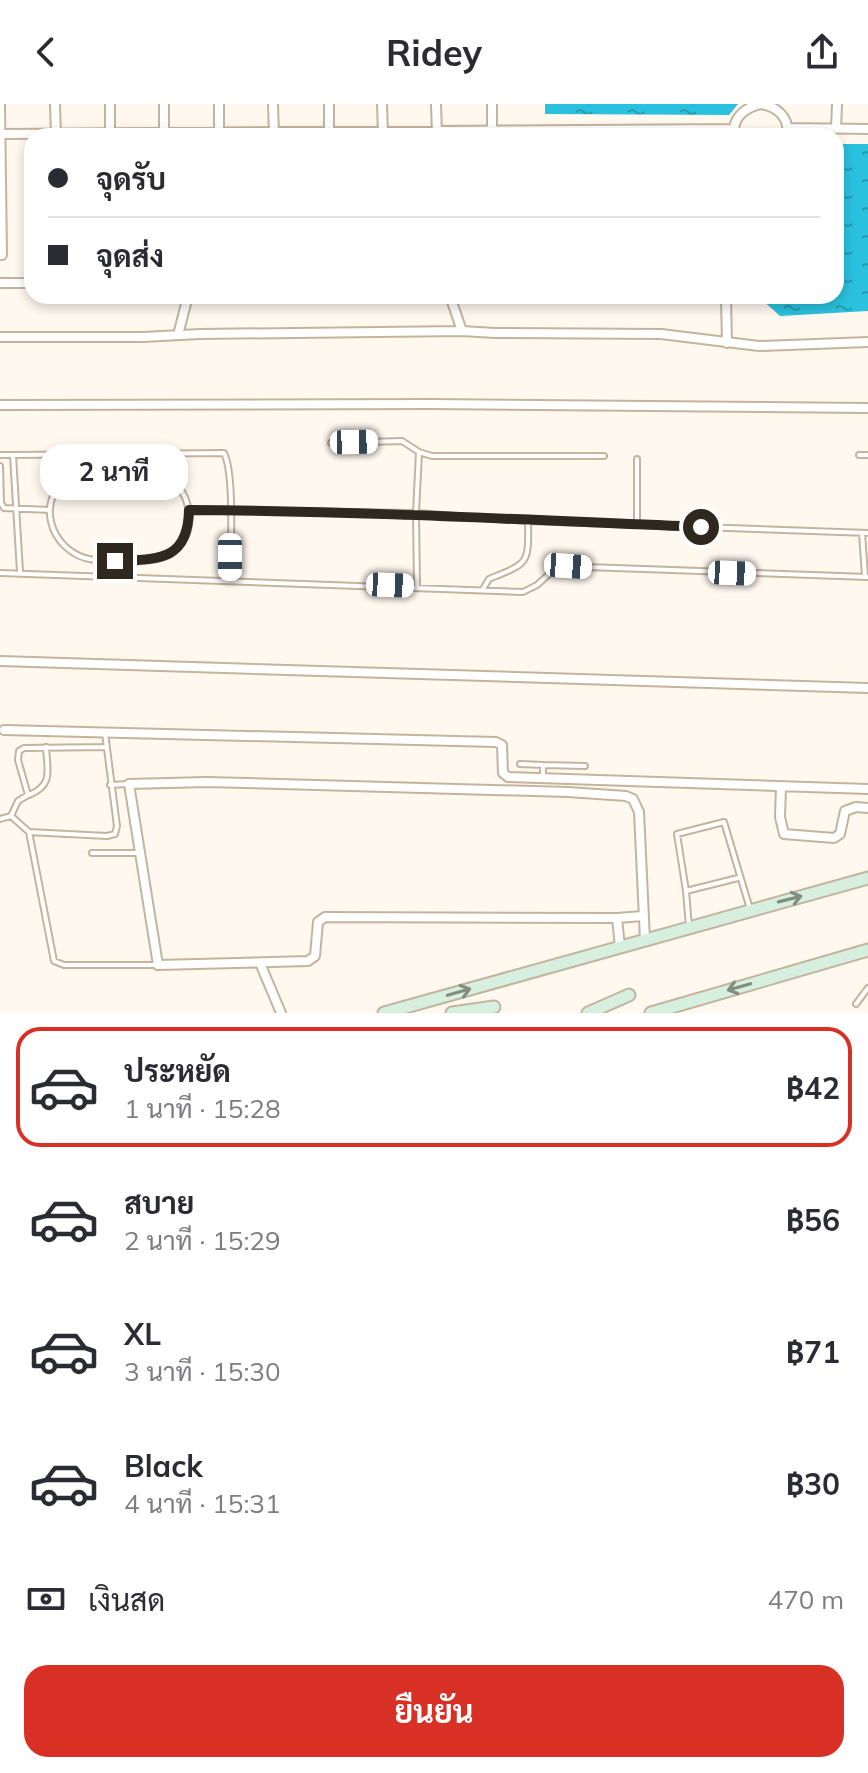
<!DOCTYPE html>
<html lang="th">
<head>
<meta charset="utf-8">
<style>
  body { margin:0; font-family:Mulish,Sarabun,sans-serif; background:#f7f7f7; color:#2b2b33; height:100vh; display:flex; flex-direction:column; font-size:30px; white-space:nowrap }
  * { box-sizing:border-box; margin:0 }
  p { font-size:26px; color:#7c7c81 }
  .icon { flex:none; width:44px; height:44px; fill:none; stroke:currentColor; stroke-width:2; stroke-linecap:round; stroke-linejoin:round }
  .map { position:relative; height:909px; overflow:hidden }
  .details { display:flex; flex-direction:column; background:#fff; flex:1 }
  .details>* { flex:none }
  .hud { position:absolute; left:24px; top:24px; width:820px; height:176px; border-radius:24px; box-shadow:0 4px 12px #0003; display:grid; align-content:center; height:176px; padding:0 24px; background:#fff }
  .end { position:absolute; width:36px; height:36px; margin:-18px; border:10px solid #2e281f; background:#fff; box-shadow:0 0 0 4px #fff }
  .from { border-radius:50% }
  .bubble { position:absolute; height:56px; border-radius:24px; background:#fff; box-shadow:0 4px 12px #0003; font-size:26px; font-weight:700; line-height:56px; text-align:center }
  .car { position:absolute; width:24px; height:48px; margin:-24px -12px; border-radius:10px; box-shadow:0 0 6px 2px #0007; background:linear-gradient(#fff 24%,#345 0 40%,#fff 0 76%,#345 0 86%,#fff 0) }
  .hud b { display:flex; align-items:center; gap:28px; height:76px; font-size:30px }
  .hud b+b { border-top:2px solid #e1e1e2 }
  .hud i { width:20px; height:20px; background:#2b2b33 }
  ul { padding:14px 0 0; list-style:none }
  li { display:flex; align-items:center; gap:24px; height:120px; margin:0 16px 12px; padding:0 8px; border:4px solid transparent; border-radius:24px }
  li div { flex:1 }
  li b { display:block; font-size:30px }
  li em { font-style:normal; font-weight:700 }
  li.active { border-color:#d93025 }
  li>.icon { width:72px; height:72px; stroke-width:1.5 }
  .pay { display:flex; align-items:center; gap:20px; height:88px; padding:0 24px; font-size:30px }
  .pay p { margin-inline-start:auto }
  .primary-button { display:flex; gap:16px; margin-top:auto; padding:16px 24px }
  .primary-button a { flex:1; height:92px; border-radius:24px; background:#d93025; color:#fff; font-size:32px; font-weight:700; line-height:92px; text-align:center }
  header { display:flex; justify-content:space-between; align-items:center; height:104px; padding:0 24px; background:#fff; font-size:36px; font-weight:700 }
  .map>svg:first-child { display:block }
  .water { fill:url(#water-ripples) }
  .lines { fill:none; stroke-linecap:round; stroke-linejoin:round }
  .service-casing { stroke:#c3b49d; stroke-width:8 }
  .minor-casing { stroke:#c3b49d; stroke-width:12 }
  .secondary-casing { stroke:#c3b49d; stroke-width:15 }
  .service { stroke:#fff; stroke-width:4 }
  .minor { stroke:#fff; stroke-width:8 }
  .secondary { stroke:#d6efdf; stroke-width:11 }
  .oneway { stroke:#828c7f }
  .route { stroke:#2e281f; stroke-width:10 }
</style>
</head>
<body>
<header><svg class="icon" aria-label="back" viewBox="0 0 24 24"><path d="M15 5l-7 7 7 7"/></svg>Ridey<svg class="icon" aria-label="share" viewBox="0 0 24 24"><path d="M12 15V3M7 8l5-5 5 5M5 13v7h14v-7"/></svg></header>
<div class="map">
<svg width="868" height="909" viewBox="0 0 868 909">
  <defs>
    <pattern id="water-ripples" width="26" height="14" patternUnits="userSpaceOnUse" patternTransform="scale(2)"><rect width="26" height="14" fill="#2ac1de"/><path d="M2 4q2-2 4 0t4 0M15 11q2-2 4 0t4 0" fill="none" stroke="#249db3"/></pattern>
  </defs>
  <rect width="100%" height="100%" fill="#fff8ef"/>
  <path class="water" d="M545 0H738L729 11 545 10Z
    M836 40H868V207L780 212 758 192H836Z"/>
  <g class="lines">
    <g class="service-casing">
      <path id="service" d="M331 339 402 337 419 348
        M0 351H13L20 468
        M13 351 224 349C235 370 230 449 231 477
        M859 351H868
        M0 362 1 399 4 404 50 406
        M156 366C192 377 204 435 166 452 151 459 110 459 94 456 48 450 31 389 77 369 96 361 135 366 156 366Z
        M189 406 416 409 528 417 868 429
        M637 421V355
        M862 429 865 472
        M0 469 523 488 537 481 558 462 868 473
        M417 482 416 409 419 348 432 352H604
        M483 485 489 475C528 459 529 461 528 417
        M520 660 543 661V672
        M543 661 585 662
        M110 681 128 680
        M29 691C54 681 47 666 46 643
        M11 712 29 728 54 857 64 861H158
        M0 715 11 712 18 697 28 691 18 656 19 647 24 644 106 643
        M29 728 107 732 115 730 117 722 105 629
        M92 749H140
        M686 787 738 774
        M689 823 686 787 677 730 724 718 750 805
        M856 900 868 884"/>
    </g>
    <g class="minor-casing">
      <path id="minor" d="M0 0 2 151
        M55 0 56 32
        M110 0V31
        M164 0V31
        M273 0 274 31
        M329 0V31
        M382 0 383 31
        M436 0 437 31
        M492 0V32
        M761 0C778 3 790 14 787 32
        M789 24 868 25
        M836 25 837 0
        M0 30 733 25
        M219 31V0
        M735 32C731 15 744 4 760 0
        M0 179H32
        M450 192 462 227
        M726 192 727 239
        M178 231 188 192
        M0 233H143L200 230 462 227 495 229 661 230 759 242 868 238
        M0 301 431 300 868 304
        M0 557 868 584
        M4 626 496 638 502 641 503 669 508 673 868 685
        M781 682 780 713 784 730 834 734 840 730 845 707 856 703 868 704
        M643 812 617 814 325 813 318 818 315 852 308 857 158 861 129 680 207 678 568 688 626 692 633 695 639 708 645 836
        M617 814 620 843
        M260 859 281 909"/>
    </g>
    <g class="secondary-casing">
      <path id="secondary" d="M384 909 868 774
        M452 909 494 903
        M588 909 629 891
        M651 909 868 846"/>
    </g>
    <use href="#service" class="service"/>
    <use href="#minor" class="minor"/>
    <use href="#secondary" class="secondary"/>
  </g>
  <defs><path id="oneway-shaft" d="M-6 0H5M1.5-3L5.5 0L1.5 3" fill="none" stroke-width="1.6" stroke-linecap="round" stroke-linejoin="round" transform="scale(2)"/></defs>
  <g class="oneway">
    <use href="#oneway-shaft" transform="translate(790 795) rotate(-14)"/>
    <use href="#oneway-shaft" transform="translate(739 883) rotate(164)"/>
    <use href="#oneway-shaft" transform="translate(459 888) rotate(-16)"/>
  </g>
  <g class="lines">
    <path class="route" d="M115 457C157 455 188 458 189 406 360 407 530 416 701 423"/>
  </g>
</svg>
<i class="end from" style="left:701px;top:423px"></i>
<i class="end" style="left:115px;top:457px"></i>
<div class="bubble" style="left:40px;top:340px;width:148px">2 นาที</div>
<i class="car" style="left:354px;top:338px;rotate:89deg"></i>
<i class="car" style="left:230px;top:453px;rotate:180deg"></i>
<i class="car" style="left:568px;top:462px;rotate:94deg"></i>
<i class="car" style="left:732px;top:469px;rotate:92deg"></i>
<i class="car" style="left:390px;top:481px;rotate:92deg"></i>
<div class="hud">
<b><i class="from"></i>จุดรับ</b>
<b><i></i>จุดส่ง</b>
</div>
</div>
<section class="details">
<ul>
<li class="active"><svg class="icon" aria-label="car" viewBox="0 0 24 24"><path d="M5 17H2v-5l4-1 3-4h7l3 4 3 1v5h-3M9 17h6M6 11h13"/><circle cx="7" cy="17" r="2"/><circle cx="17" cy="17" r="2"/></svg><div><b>ประหยัด</b><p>1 นาที · 15:28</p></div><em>฿42</em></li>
<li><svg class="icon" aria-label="car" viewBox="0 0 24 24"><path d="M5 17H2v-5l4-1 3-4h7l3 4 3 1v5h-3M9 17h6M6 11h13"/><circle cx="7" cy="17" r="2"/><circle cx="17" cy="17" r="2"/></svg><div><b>สบาย</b><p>2 นาที · 15:29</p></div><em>฿56</em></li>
<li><svg class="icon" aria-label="car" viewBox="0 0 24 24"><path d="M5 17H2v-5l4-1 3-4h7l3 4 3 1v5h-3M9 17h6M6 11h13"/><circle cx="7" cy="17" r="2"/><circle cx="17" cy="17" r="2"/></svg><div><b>XL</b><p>3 นาที · 15:30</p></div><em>฿71</em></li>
<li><svg class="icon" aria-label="car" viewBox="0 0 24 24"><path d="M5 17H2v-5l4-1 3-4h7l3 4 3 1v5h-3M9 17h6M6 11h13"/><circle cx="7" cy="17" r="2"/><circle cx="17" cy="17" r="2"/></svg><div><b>Black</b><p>4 นาที · 15:31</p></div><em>฿30</em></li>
</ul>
<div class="pay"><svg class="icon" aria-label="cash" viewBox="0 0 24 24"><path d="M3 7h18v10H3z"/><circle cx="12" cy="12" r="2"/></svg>เงินสด<p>470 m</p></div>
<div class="primary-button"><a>ยืนยัน</a></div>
</section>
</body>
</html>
